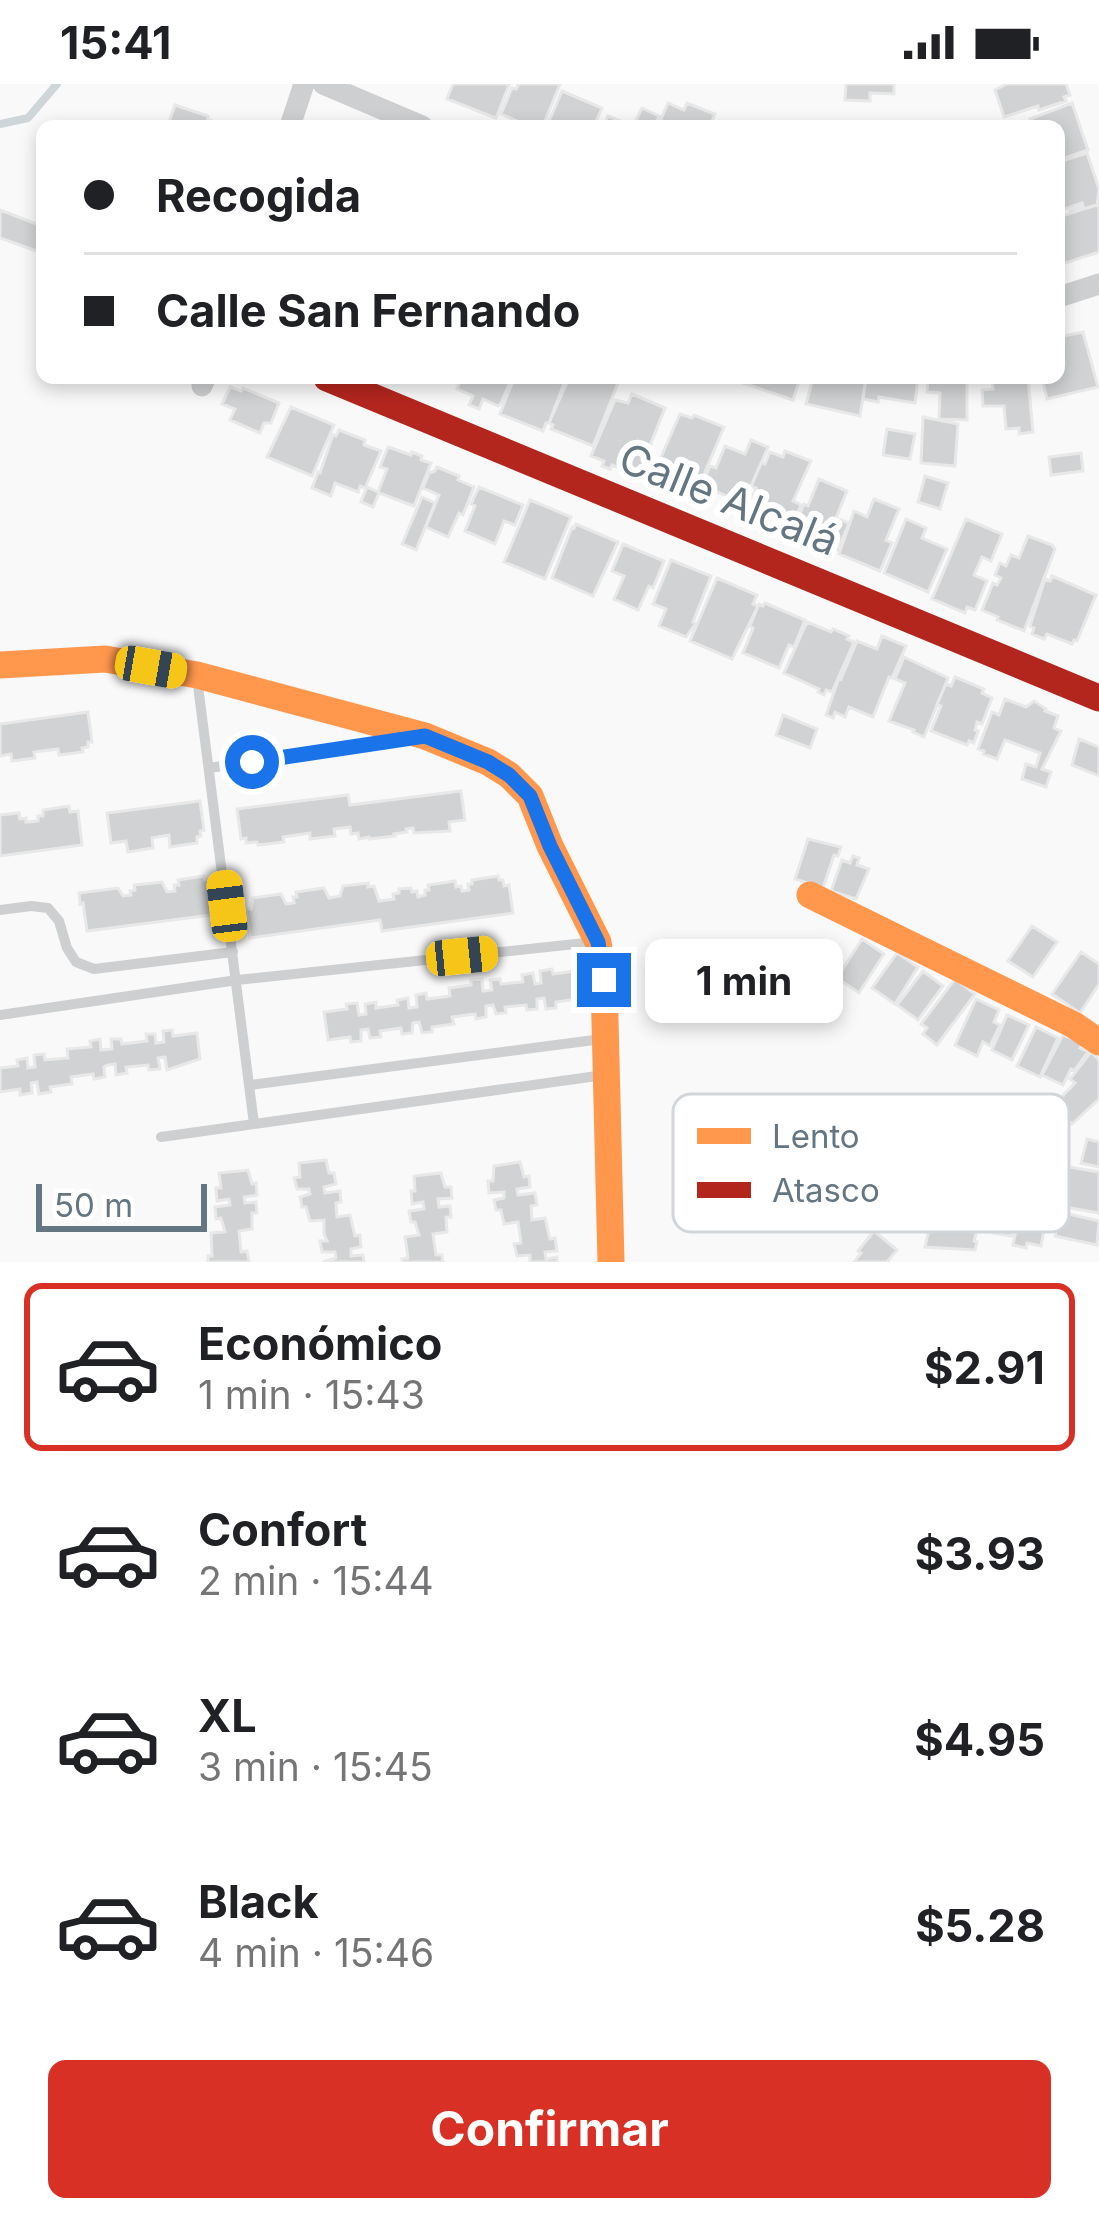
<!DOCTYPE html>
<html lang="es">
<head>
<meta charset="utf-8">
<style>
  body { margin:0; font-family:Inter,sans-serif; background:#f2f2f2; color:#202124; height:100vh; display:flex; flex-direction:column; font-size:45px; white-space:nowrap }
  * { box-sizing:border-box; margin:0 }
  p { font-size:39px; color:#757577 }
  .icon { flex:none; width:66px; height:66px; fill:none; stroke:currentColor; stroke-width:2; stroke-linecap:round; stroke-linejoin:round }
  .map { position:relative; height:1178px; overflow:hidden }
  .side { display:flex; flex-direction:column; background:#fff; flex:1 }
  .side>* { flex:none }
  .banner { position:absolute; left:36px; top:36px; width:1029px; height:264px; border-radius:18px; box-shadow:0 6px 18px #0003; display:grid; align-content:center; height:264px; padding:0 48px; background:#fff }
  .scale { position:absolute; left:36px; bottom:30px; width:171px; box-sizing:border-box; padding-left:12px; border:6px solid #657683; border-top:0; font-size:33px; line-height:42px; white-space:nowrap; color:#657683; -webkit-text-stroke:9px #fff; paint-order:stroke }
  .end { position:absolute; width:54px; height:54px; margin:-27px; border:15px solid #1a73e8; background:#fff; box-shadow:0 0 0 6px #fff }
  .from { border-radius:50% }
  .bubble { position:absolute; height:84px; border-radius:18px; background:#fff; box-shadow:0 6px 18px #0003; font-size:39px; font-weight:700; line-height:84px; text-align:center }
  .car { position:absolute; width:36px; height:72px; margin:-36px -18px; border-radius:15px; box-shadow:0 0 9px 3px #0007; background:linear-gradient(#f5c518 24%,#345 0 40%,#f5c518 0 76%,#345 0 86%,#f5c518 0) }
  .banner b { display:flex; align-items:center; gap:42px; height:114px; font-size:45px }
  .banner b+b { border-top:3px solid #e0e0e0 }
  .banner i { width:30px; height:30px; background:#202124 }
  ul { padding:21px 0 0; list-style:none }
  li { display:flex; align-items:center; gap:36px; height:168px; margin:0 24px 18px; padding:0 24px; border:6px solid transparent; border-radius:18px }
  li div { flex:1 }
  li b { display:block; font-size:45px }
  li em { font-style:normal; font-weight:700 }
  li.on { border-color:#d93025 }
  li>.icon { width:108px; height:108px; stroke-width:1.5 }
  .cta { display:flex; gap:24px; margin-top:auto; padding:24px 48px }
  .cta a { flex:1; height:138px; border-radius:18px; background:#d93025; color:#fff; font-size:48px; font-weight:700; line-height:138px; text-align:center }
  .status { display:flex; justify-content:space-between; align-items:center; height:84px; padding:0 60px; background:#fff; direction:ltr }
  .status svg { height:33px; fill:currentColor }
  .map>svg:first-child { display:block }
  .lines { fill:none; stroke-linecap:round; stroke-linejoin:round }
  .stream { stroke:#ced6d9; stroke-width:8 }
  .building { fill:#d0d2d3; stroke:#e8e8e8; stroke-width:3 }
  .lane { stroke:#cecfd0; stroke-width:10 }
  .street { stroke:#cecfd0; stroke-width:21 }
  .slow { stroke:#ff974d; stroke-width:27 }
  .jam { stroke:#b3261e; stroke-width:27 }
  .route { stroke:#1a73e8; stroke-width:15 }
  .labels { text-anchor:middle; stroke-width:12; stroke-linejoin:round; paint-order:stroke }
  .street-label { font-size:42px; fill:#657683; stroke:#fff }
  .key { fill:#fff; stroke:#d1d6da; stroke-width:3 }
  .key-label { font-size:33px; fill:#657683 }
</style>
</head>
<body>
<div class="status"><b>15:41</b><svg viewBox="0 0 49 12"><path d="M0 12V9h3v3zM5 12V6h3v6zM10 12V3h3v9zM15 12V0h3v12zM26 1h20v11H26zM47 4h2v5h-2z"/></svg></div>
<div class="map">
<svg width="1099" height="1178" viewBox="0 0 1099 1178">
  <rect width="100%" height="100%" fill="#f9f9f9"/>
  <g class="lines">
    <path class="stream" d="M0 40 28 34 57 0"/>
  </g>
  <path class="building" d="M453 0H506L509 1 496 34 447 15Z
    M519 0H560L543 42H517L519 38 501 30 512 4 516 5Z
    M846 0H894V10L870 9V17L845 16Z
    M1007 0H1066L1070 11 1064 13 1066 17 1039 26 1038 22 1004 33 995 6Z
    M562 7 602 24 594 42H547Z
    M668 19 684 26 687 19 715 30 710 42H658Z
    M1072 19 1088 66 1059 76V42H1032L1030 35Z
    M175 21 208 32V35L223 42 168 41Z
    M642 24 659 32 655 42H604L608 32 633 42Z
    M1087 69 1099 105 1097 121 1070 129V127L1083 122 1082 119 1059 127V78Z
    M1099 120V168L1059 181V133Z
    M0 126 42 142V169L0 154Z
    M1083 248 1098 303 1047 315 1042 294H1059V253Z
    M462 294H512L501 319 498 322 483 315 479 325 469 321 473 312 457 305Z
    M514 294H566L549 339H546L543 347 500 330Z
    M569 294H620L593 362 551 345 553 341 549 339Z
    M745 294H800L793 316 743 299Z
    M813 294H866L860 332 806 320Z
    M866 294H918L915 319 879 313 878 318 863 315Z
    M928 294H972L967 296V336L939 335 940 309 927 308Z
    M992 294H1031H1028L1033 348 1019 350V344L1006 345 1004 322H983L982 306 993 305Z
    M230 303 241 307 243 304 279 319 271 339H264L260 349 230 336 235 325 222 320Z
    M632 310 665 324 651 359 650 366 652 367 642 393 612 381 610 385 602 382 604 377 591 372 615 316 628 319Z
    M291 323 334 341 312 392 267 373Z
    M680 330 692 334 694 331 724 343 699 402 687 399 683 410 664 403 660 399 663 393 654 389Z
    M923 333 958 340 955 382 921 379Z
    M887 345 915 350 910 375 883 371Z
    M339 346 365 356 364 361 381 367 365 404 360 402 358 408 335 399 331 412 312 404 318 388 320 389 333 351 336 352Z
    M751 356 768 363 744 419 702 402 710 382 716 384 725 362 745 370Z
    M388 363 411 371 412 368 422 372 421 376 431 379 414 422 379 409 373 423 361 418 367 403 378 408 387 385 380 383Z
    M785 367 811 377 793 417 801 421 793 440 749 422 756 404 751 402 761 379 765 380 770 368 783 373Z
    M1081 369 1083 387 1051 391 1049 373Z
    M437 383 459 392 458 396 474 403 463 431 459 429 448 453 426 443 439 411 423 404 429 389 435 387Z
    M925 392 948 399 940 425 918 418Z
    M819 395 847 407 836 434 849 439 838 466 826 461 824 467 805 458 803 464 795 460 796 452 791 450 804 420 808 422Z
    M479 403 523 421 515 441 504 437 495 460 465 447 475 422 471 420Z
    M422 413 435 419 416 466 402 460Z
    M874 415 899 425 886 456 892 459 880 487 839 470 854 427 867 433Z
    M530 416 571 433 545 495 504 478Z
    M906 435 926 444 922 454 947 465 928 508 884 489Z
    M966 435 1002 450 991 477 982 473 974 491 987 497 975 526 967 523 965 529 932 515Z
    M576 440 618 458 593 512 552 494 572 443 574 444Z
    M1028 452 1052 461 1055 465 1024 547 997 536 998 533 982 526 993 499 997 501 1001 494 995 491 1000 479 1006 482 1011 471 1019 474Z
    M623 460 664 477 653 504 649 502 638 526 614 515 624 492 612 487Z
    M671 476 711 492 693 538 696 539 686 553 659 542 666 525 653 520Z
    M1052 492 1096 511 1077 557 1074 556 1072 560 1047 550 1044 555 1032 550 1034 544 1030 542 1045 495 1050 497Z
    M717 494 757 511 753 520 758 522 732 575 690 557Z
    M765 519 805 536 794 563 789 561 779 584 743 569 753 544 750 542 759 520 763 522Z
    M807 538 831 548 833 545 849 552 847 555 854 558 832 608 826 606 824 611 818 608 819 605 784 589Z
    M882 552 906 562 892 594 889 593 873 633 849 623 845 633 835 628 833 634 826 631 839 594 841 595 857 557 877 565Z
    M904 573 948 594 924 653 913 648 914 646 889 637 905 599 895 595Z
    M955 593 984 605 982 609 992 614 982 640 977 638 975 646 978 647 974 659 969 657 967 661 931 647 941 622 937 620 946 600 951 602Z
    M1005 615 1026 623 1034 617 1046 625 1045 627 1058 632 1054 644 1061 647 1042 685 1051 688 1046 703 1022 695 1026 680 1036 683 1040 669 1005 656 997 675 983 670 984 667 978 665 992 628 999 631Z
    M88 628 92 658H88V663L82 664 83 668 59 671 58 665 34 668 35 674 12 677 11 670 0 672V640Z
    M783 631 817 645 810 664 776 651Z
    M1079 655 1099 663V692L1072 681Z
    M461 707 465 736 449 738 450 747 414 749 413 744 406 745 407 748 394 750 395 752 369 755V753L359 755 358 749 351 750 350 743 334 745 335 752 310 755V749L283 753 284 758 258 761 257 758 246 759V754L241 755 237 725 348 711 350 721Z
    M200 717 204 746 200 747 201 752 197 753V759L170 763 169 751 152 754 153 764 128 768 126 757 111 759 107 729Z
    M69 722 70 728 78 727 82 761 0 772V731L19 729 20 735 26 734V738L38 737V732H43V726Z
    M808 755 841 763 838 772 834 771 823 804 795 795Z
    M853 772 859 774 857 781 869 785 856 815 831 807 842 776 850 779Z
    M204 792 205 796H210L211 802H215L219 830 87 847 83 819 80 820 79 809 118 804 123 812 131 811 130 807 135 806 134 801 162 798 167 808 175 807 174 801H179L178 796Z
    M498 792 499 796H503L504 802 509 801 513 829 382 847 380 836 250 854 246 825H251L253 814 281 810 286 820 294 819 293 813H297L296 808 324 804 329 814 340 812 343 802 368 799V803L374 802 379 817 394 815 393 810 399 809V805L411 804 412 808 417 807 418 813 425 811V806H429L428 801 455 797 456 803 461 802 462 807 469 806 468 800H472V796Z
    M1032 842 1057 858 1033 893 1008 877Z
    M862 855 884 870 859 909 837 894Z
    M1081 868 1099 880V900L1080 929 1052 910Z
    M897 869 918 883 895 920 872 904Z
    M552 885 553 890 575 887 578 915 556 918V924L546 925 544 914 537 915V925L527 926 526 921 505 923 506 929 496 930 493 921 486 922V933L476 935 475 930 452 933 454 940 432 943V948L422 949 419 938 413 939 412 949 402 950 401 944 380 947 381 953 370 954 368 945 361 946V957L351 958 350 953 328 956 324 928 347 925 346 920 357 919 359 931 366 930 365 920 376 918V924L398 921 397 916 408 914 409 924 417 923 416 911 426 909 427 915 450 912 449 904 471 901V896L482 895 483 907 492 906 490 896 500 895 501 900 523 898 522 891 533 889 535 900 541 899 540 887Z
    M923 887 943 902 918 936 897 921Z
    M955 895 975 910 937 961 923 950 927 944 921 940Z
    M976 915 999 926 994 938 1000 941 990 962 983 958 977 972 955 961Z
    M1007 931 1029 941 1012 976 992 966Z
    M1036 943 1058 954 1040 993 1017 982Z
    M172 946 173 952 197 949 200 975 167 986 165 973 158 974 160 985 149 986 148 981 126 983 127 989 116 991 115 980 108 981 104 983 105 993 94 995 93 990 71 993 72 1000 50 1003 51 1008 39 1010 37 998 31 999 32 1009 20 1011V1005L0 1008V984L18 982 17 976 27 974 28 984 35 983 34 971 44 970 45 976 68 974 67 965 91 963 90 957 100 955 101 966 112 965 111 955H121L122 960 147 957 146 950H155L156 959 164 958 163 947Z
    M1063 951 1083 959 1080 964 1088 968 1074 987 1071 985 1063 1001 1042 991Z
    M1091 968 1099 976V1015L1072 1040 1054 1021 1075 999 1070 995Z
    M1087 1055 1099 1058V1083L1081 1079Z
    M326 1076 329 1089H334L336 1100 324 1103 325 1109 340 1107 341 1118 336 1119 337 1133 350 1131 355 1152 360 1151 361 1163 351 1165V1172L363 1171 364 1178H323L336 1174 335 1168H322L320 1157H327L324 1150V1136L310 1137 306 1123H302L300 1113 310 1110 309 1105H297L294 1094 300 1093 299 1079Z
    M520 1078 524 1093 529 1092 530 1103 517 1105 518 1111 535 1109 537 1121 531 1122 532 1136 545 1134 550 1155 555 1154 557 1167 545 1168 546 1175 557 1173V1178H530V1171L517 1172 514 1160 521 1159 518 1138 504 1140 501 1126H496L494 1116 504 1114V1108L489 1109 488 1097H493L494 1082Z
    M1063 1082 1099 1088V1129L1059 1122 1064 1094 1061 1093Z
    M248 1086 252 1100 256 1099 257 1111 244 1113 245 1119 256 1118 257 1129H252V1145L239 1147 241 1168 247 1167 249 1178H208V1172H212L211 1149 225 1148 221 1134 216 1135 215 1123 230 1121 229 1115 217 1117 216 1104H221L219 1089Z
    M441 1089 445 1103H451L452 1114 438 1115 439 1123 450 1122 451 1133H446L447 1148 433 1150 436 1171H442L443 1178H403L402 1175 408 1174 405 1153 419 1151 415 1138H411L409 1127 424 1125 423 1118 412 1120 411 1107H415L414 1092Z
    M1003 1110 1018 1113 1012 1152 993 1149Z
    M1021 1121 1048 1126 1041 1162 1027 1159 1026 1164 1013 1161Z
    M933 1126 979 1139 974 1157 977 1158 975 1166 925 1163Z
    M1060 1128 1099 1137 1097 1161 1055 1152Z
    M874 1147 897 1166 887 1178H854L861 1169 858 1167Z"/>
  <g class="lines">
    <path class="lane" d="M197 594 254 1040 604 991
      M209 684 401 656
      M0 826 31 822 48 824 59 837 67 864 76 878 94 885 233 868
      M0 931 237 896 594 858
      M250 1001 602 955
      M161 1053 254 1040"/>
    <path class="street" d="M323 0 422 42
      M290 42 304 0
      M1059 213 1099 200
      M202 302 205 294"/>
    <path class="slow" d="M0 581 105 575 197 591 425 652 488 678 509 691 530 712 550 762 598 858 604 896 611 1178
      M810 811 1074 941 1099 958"/>
    <path class="jam" d="M327 294 1099 614"/>
  </g>
  <g class="lines">
    <path class="route" d="M252 678 425 652 488 678 509 691 530 712 550 762 598 858 604 896"/>
  </g>
  <g class="labels">
    <g class="street-label">
      <text transform="translate(729 415) rotate(22)" y="15">Calle Alcalá</text>
    </g>
  </g>
  <rect x="673" y="1010" width="396" height="138" rx="18" class="key"/>
  <rect x="697" y="1044" width="54" height="16" fill="#ff974d"/>
  <rect x="697" y="1098" width="54" height="16" fill="#b3261e"/>
  <g class="key-label">
    <text x="772" y="1064">Lento</text>
    <text x="772" y="1118">Atasco</text>
  </g>
</svg>
<div class="scale">50 m</div>
<i class="end from" style="left:252px;top:678px"></i>
<i class="end" style="left:604px;top:896px"></i>
<div class="bubble" style="left:645px;top:855px;width:198px">1 min</div>
<i class="car" style="left:151px;top:583px;rotate:100deg"></i>
<i class="car" style="left:227px;top:822px;rotate:353deg"></i>
<i class="car" style="left:462px;top:872px;rotate:84deg"></i>
<div class="banner">
<b><i class="from"></i>Recogida</b>
<b><i></i>Calle San Fernando</b>
</div>
</div>
<section class="side">
<ul>
<li class="on"><svg class="icon" aria-label="car" viewBox="0 0 24 24"><path d="M5 17H2v-5l4-1 3-4h7l3 4 3 1v5h-3M9 17h6M6 11h13"/><circle cx="7" cy="17" r="2"/><circle cx="17" cy="17" r="2"/></svg><div><b>Económico</b><p>1 min · 15:43</p></div><em>$2.91</em></li>
<li><svg class="icon" aria-label="car" viewBox="0 0 24 24"><path d="M5 17H2v-5l4-1 3-4h7l3 4 3 1v5h-3M9 17h6M6 11h13"/><circle cx="7" cy="17" r="2"/><circle cx="17" cy="17" r="2"/></svg><div><b>Confort</b><p>2 min · 15:44</p></div><em>$3.93</em></li>
<li><svg class="icon" aria-label="car" viewBox="0 0 24 24"><path d="M5 17H2v-5l4-1 3-4h7l3 4 3 1v5h-3M9 17h6M6 11h13"/><circle cx="7" cy="17" r="2"/><circle cx="17" cy="17" r="2"/></svg><div><b>XL</b><p>3 min · 15:45</p></div><em>$4.95</em></li>
<li><svg class="icon" aria-label="car" viewBox="0 0 24 24"><path d="M5 17H2v-5l4-1 3-4h7l3 4 3 1v5h-3M9 17h6M6 11h13"/><circle cx="7" cy="17" r="2"/><circle cx="17" cy="17" r="2"/></svg><div><b>Black</b><p>4 min · 15:46</p></div><em>$5.28</em></li>
</ul>
<div class="cta"><a>Confirmar</a></div>
</section>
</body>
</html>
